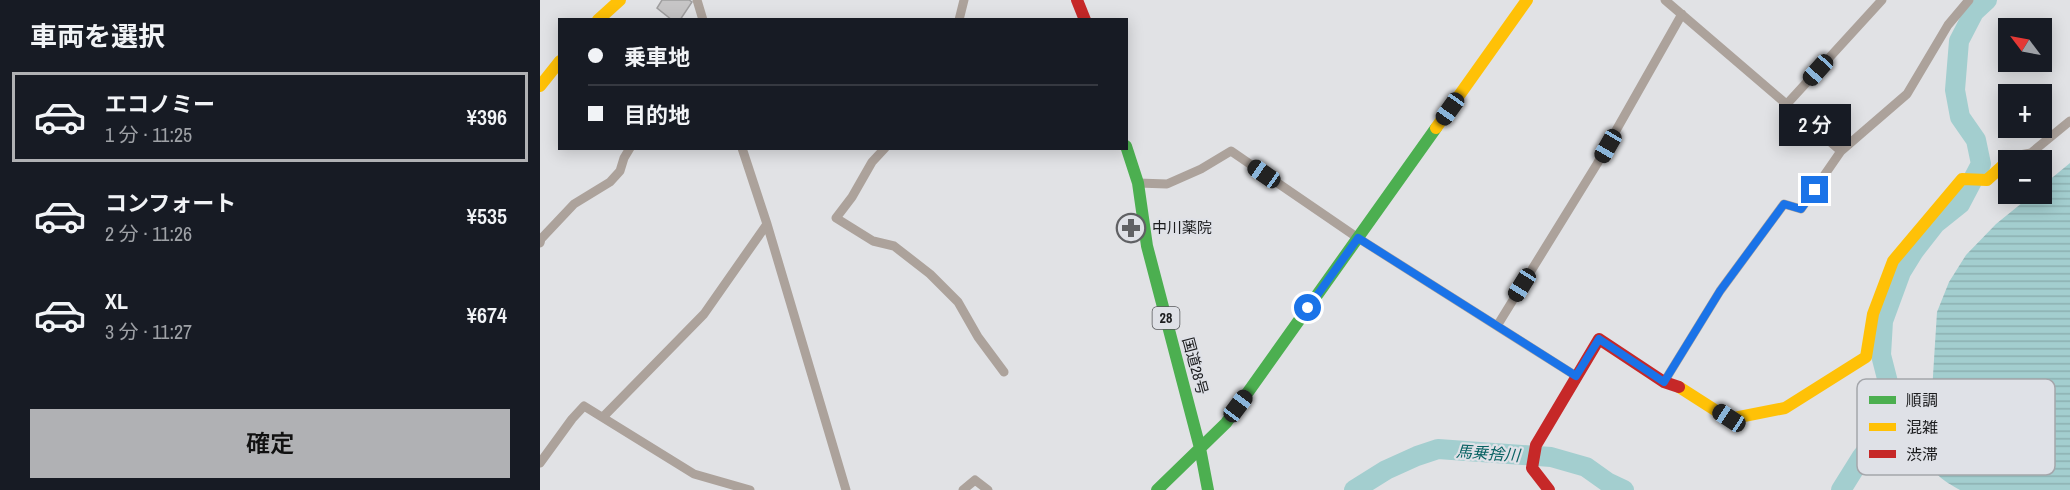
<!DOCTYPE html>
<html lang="ja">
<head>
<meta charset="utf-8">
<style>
  body { margin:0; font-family:"Archivo Narrow","Noto Sans JP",sans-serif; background:#20242c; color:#f1f3f6; height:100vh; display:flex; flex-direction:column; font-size:22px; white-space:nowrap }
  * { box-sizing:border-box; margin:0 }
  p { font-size:20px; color:#9ea1a6 }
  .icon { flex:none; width:33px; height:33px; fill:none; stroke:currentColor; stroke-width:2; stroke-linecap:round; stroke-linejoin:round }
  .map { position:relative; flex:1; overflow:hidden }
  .details { display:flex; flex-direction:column; background:#171b24; width:540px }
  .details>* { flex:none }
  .banner { position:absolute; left:18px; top:18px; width:570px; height:132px; border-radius:0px; box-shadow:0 3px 15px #0003; display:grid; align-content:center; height:132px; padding:0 30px; background:#171b24 }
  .needle { width:39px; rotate:302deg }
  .buttons { position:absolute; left:1458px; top:18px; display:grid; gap:12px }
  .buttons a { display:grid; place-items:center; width:54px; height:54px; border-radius:0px; background:#171b24; box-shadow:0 3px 15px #0003; font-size:30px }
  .end { position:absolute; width:27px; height:27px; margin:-14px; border:8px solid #1a73e8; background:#fff; box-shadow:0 0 0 3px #fff }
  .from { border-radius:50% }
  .bubble { position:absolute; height:42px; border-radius:0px; background:#171b24; box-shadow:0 3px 15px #0003; font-size:20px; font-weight:600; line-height:42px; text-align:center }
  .car { position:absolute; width:18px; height:36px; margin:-18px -9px; border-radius:8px; box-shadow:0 0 4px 2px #0007; background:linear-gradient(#222 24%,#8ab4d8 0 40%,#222 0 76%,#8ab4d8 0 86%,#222 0) }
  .banner b { display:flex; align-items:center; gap:21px; height:57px; font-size:22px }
  .banner b+b { border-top:2px solid #363941 }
  .banner i { width:15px; height:15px; background:#f1f3f6 }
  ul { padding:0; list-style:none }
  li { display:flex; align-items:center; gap:18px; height:90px; margin:0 12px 9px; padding:0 18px; border:3px solid transparent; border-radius:0px }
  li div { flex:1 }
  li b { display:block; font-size:22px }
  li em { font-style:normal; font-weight:600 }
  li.selected { border-color:#b0b1b4 }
  li>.icon { width:54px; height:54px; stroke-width:1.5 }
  h2 { padding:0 30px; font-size:27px; line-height:72px }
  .primary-button { display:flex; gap:12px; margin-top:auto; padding:12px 30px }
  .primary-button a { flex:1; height:69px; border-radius:0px; background:#b0b1b4; color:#111; font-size:24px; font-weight:600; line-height:69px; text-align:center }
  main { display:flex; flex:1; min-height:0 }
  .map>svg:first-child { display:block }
  .water { fill:url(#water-rules) }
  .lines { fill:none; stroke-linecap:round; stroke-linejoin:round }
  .river { stroke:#a3cecf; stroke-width:20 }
  .building { fill:#c6c5c6; stroke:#9f9e9f; stroke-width:1.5 }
  .street { stroke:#aca29b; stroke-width:9 }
  .fast { stroke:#4caf50; stroke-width:12 }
  .slow { stroke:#ffc107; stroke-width:12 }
  .jam { stroke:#c62828; stroke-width:12 }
  .route { stroke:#1a73e8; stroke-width:8 }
  .labels { text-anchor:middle; stroke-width:4.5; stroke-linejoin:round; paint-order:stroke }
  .shield { fill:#dfe1e7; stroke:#56575a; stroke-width:1.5 }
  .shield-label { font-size:14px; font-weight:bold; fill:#1b1c1e }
  .poi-label { font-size:15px; fill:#1b1c1e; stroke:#dfe1e7; text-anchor:start }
  .street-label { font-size:15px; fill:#1b1c1e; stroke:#dfe1e7 }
  .water-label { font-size:16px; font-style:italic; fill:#096263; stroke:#dfe1e7 }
  .key { fill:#dfe1e7; stroke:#a4a6ab; stroke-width:1.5 }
  .key-label { font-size:16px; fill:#1b1c1e }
</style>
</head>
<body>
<main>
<section class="details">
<h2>車両を選択</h2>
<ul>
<li class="selected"><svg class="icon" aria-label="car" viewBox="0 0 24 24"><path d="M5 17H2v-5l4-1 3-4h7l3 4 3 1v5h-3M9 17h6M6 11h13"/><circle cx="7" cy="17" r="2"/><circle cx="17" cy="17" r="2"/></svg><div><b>エコノミー</b><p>1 分 · 11:25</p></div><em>¥396</em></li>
<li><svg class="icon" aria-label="car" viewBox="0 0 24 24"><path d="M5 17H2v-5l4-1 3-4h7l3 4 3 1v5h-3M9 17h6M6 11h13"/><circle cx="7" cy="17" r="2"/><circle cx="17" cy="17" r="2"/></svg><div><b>コンフォート</b><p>2 分 · 11:26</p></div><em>¥535</em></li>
<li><svg class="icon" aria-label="car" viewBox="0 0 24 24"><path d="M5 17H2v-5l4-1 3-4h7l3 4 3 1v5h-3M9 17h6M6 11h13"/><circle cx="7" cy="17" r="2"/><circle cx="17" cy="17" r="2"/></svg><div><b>XL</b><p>3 分 · 11:27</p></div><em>¥674</em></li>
</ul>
<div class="primary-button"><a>確定</a></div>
</section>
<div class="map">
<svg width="1530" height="490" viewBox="0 0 1530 490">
  <defs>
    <pattern id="water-rules" width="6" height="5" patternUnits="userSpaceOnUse" patternTransform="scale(1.5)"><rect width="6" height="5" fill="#a3cecf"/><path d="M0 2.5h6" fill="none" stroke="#8cb0b1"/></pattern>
  </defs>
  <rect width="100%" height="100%" fill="#e1e2e5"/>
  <path class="water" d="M1530 163V490H1420C1403 480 1392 475 1388 455L1397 312 1409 282 1426 255 1456 224 1493 194H1502V186Z"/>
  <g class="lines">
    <path class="river" d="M814 490 846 470 877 456 898 449 1011 457 1046 467 1067 482 1084 490
      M1301 490 1321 458 1342 431 1350 416 1352 398 1341 355 1343 321 1361 272 1374 251 1395 224 1420 204 1441 164 1436 140 1420 117 1415 90 1419 41 1434 12 1447 0"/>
  </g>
  <path class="building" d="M122 0H149L152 2 140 20H132L117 8Z"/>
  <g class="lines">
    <path class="street" d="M157 0 163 20
      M1125 0 1301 151
      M419 20 424 0
      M1246 105 1342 0
      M202 148 227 224 306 490
      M345 148 332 162 312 197 296 218 333 241 354 246 390 274 418 302 438 337 464 372
      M1469 160 1474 156 1491 153 1530 121
      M598 183 627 184 661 169 691 151 818 238 1036 376
      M0 243 1 239 34 204 70 182 80 171 84 158 90 148
      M957 326 1057 164 1142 14
      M1124 382 1180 291 1244 204 1261 209 1301 151 1367 94 1408 25 1429 0
      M63 417 164 314 227 224
      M0 463 32 419 44 406 154 474 210 490
      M423 490 435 480 448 490"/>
    <path class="fast" d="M586 146 598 183 607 246 660 448 668 490
      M617 490 686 423 896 128"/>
    <path class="slow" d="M58 20 80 0
      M0 86 20 61
      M896 128 987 0
      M1139 387 1189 419 1245 408 1326 357 1333 314 1353 261 1422 179 1447 180 1468 161"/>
    <path class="jam" d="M537 0 545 20
      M1009 490 992 468 996 445 1059 339 1124 382 1139 387"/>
  </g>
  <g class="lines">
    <path class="route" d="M768 308 818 238 1036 376 1059 339 1124 382 1180 291 1244 204 1261 209 1275 190"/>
  </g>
  <defs>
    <g id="pharmacy-ring" transform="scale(1.5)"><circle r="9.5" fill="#dfe1e7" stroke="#606164" stroke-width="1.5"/><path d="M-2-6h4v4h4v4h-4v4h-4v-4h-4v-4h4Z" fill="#606164"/></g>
  </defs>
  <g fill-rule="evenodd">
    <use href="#pharmacy-ring" x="591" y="228"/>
  </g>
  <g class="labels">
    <rect class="shield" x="612.5" y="307" width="27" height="22" rx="4.5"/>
    <g class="shield-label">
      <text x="626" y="323">28</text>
    </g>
    <g class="poi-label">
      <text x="612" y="233">中川薬院</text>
    </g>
    <g class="street-label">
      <text transform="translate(655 366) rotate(75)" y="5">国道28号</text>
    </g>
    <g class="water-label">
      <text transform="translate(948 453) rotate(4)" y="6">馬乗捨川</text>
    </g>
  </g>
  <rect x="1317" y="379" width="198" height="96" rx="9" class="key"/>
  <rect x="1329" y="396" width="27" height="8" fill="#4caf50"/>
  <rect x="1329" y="423" width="27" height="8" fill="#ffc107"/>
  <rect x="1329" y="450" width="27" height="8" fill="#c62828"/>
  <g class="key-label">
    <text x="1366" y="406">順調</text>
    <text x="1366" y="433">混雑</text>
    <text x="1366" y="460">渋滞</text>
  </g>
</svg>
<div class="buttons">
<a><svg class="needle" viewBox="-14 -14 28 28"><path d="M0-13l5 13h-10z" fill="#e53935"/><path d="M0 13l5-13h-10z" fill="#9ea1a6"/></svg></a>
<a>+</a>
<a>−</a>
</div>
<i class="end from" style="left:768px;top:308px"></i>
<i class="end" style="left:1275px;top:190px"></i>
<div class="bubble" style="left:1239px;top:104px;width:72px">2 分</div>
<i class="car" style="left:1278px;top:70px;rotate:222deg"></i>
<i class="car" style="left:910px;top:109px;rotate:215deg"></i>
<i class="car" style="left:1068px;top:146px;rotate:210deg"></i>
<i class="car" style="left:724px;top:174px;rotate:305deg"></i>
<i class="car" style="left:982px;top:285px;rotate:212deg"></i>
<i class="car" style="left:698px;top:406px;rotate:37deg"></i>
<i class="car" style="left:1189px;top:418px;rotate:303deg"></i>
<div class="banner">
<b><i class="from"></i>乗車地</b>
<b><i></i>目的地</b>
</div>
</div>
</main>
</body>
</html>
